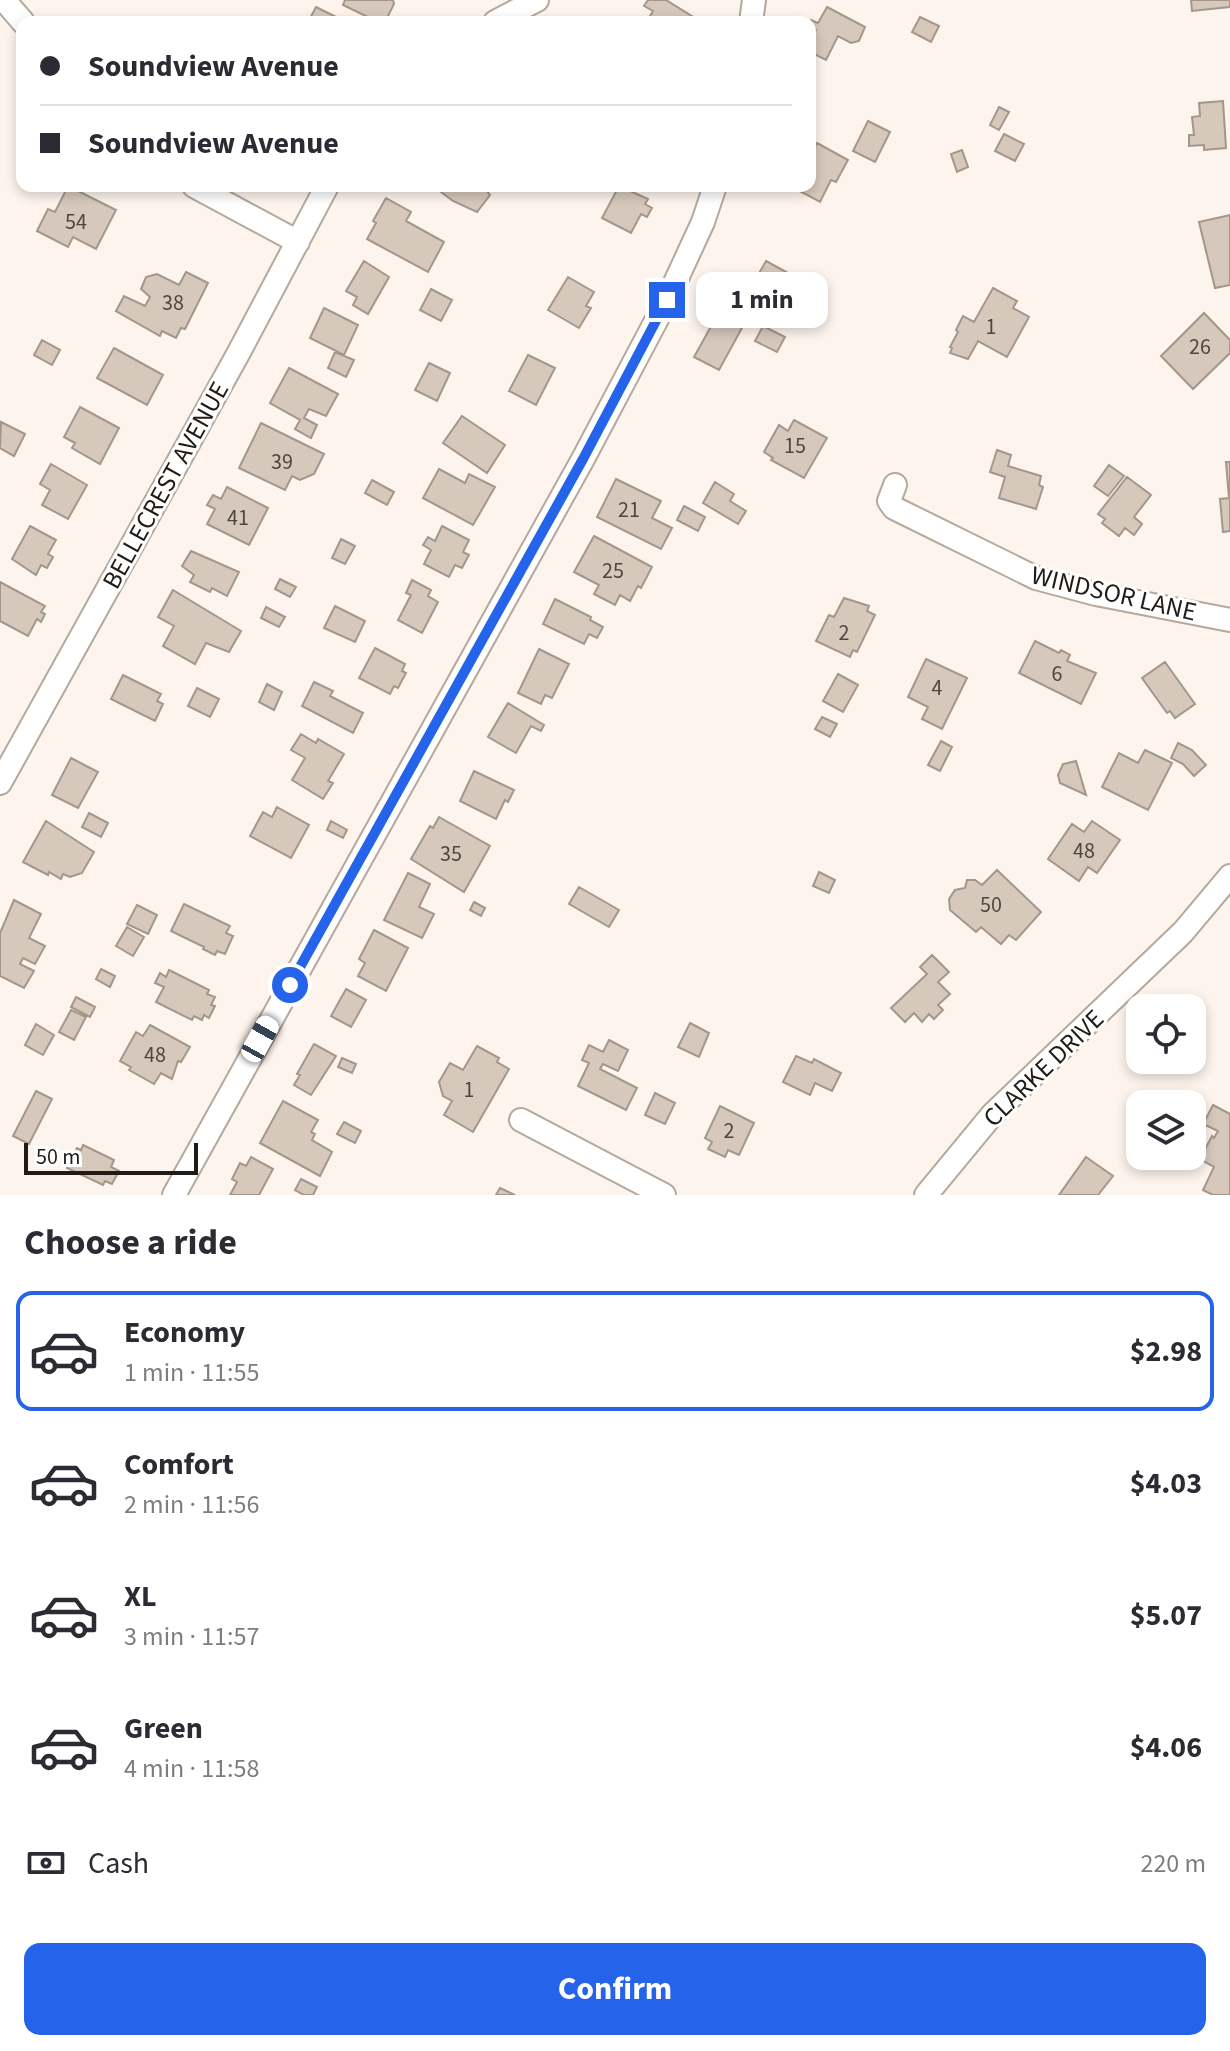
<!DOCTYPE html>
<html lang="en">
<head>
<meta charset="utf-8">
<style>
  body { margin:0; font-family:"Source Sans 3",sans-serif; background:#f2f2f3; color:#2b2b33; height:100vh; display:flex; flex-direction:column; font-size:30px; white-space:nowrap }
  * { box-sizing:border-box; margin:0 }
  p { font-size:26px; color:#7c7c81 }
  .icon { flex:none; width:44px; height:44px; fill:none; stroke:currentColor; stroke-width:2; stroke-linecap:round; stroke-linejoin:round }
  .map { position:relative; height:1195px; overflow:hidden }
  .panel { display:flex; flex-direction:column; background:#fff; flex:1 }
  .panel>* { flex:none }
  .top-card { position:absolute; left:16px; top:16px; width:800px; height:176px; border-radius:16px; box-shadow:0 4px 12px #0003; display:grid; align-content:center; height:176px; padding:0 24px; background:#fff }
  .buttons { position:absolute; left:1126px; top:994px; display:grid; gap:16px }
  .buttons a { display:grid; place-items:center; width:80px; height:80px; border-radius:16px; background:#fff; box-shadow:0 4px 12px #0003; font-size:40px }
  .scale { position:absolute; left:24px; bottom:20px; width:174px; box-sizing:border-box; padding-left:8px; border:4px solid #201b17; border-top:0; font-size:22px; line-height:28px; white-space:nowrap; color:#201b17; -webkit-text-stroke:6px #fff; paint-order:stroke }
  .end { position:absolute; width:36px; height:36px; margin:-18px; border:10px solid #2563eb; background:#fff; box-shadow:0 0 0 4px #fff }
  .from { border-radius:50% }
  .bubble { position:absolute; height:56px; border-radius:16px; background:#fff; box-shadow:0 4px 12px #0003; font-size:26px; font-weight:700; line-height:56px; text-align:center }
  .car { position:absolute; width:24px; height:48px; margin:-24px -12px; border-radius:10px; box-shadow:0 0 6px 2px #0007; background:linear-gradient(#fff 24%,#345 0 40%,#fff 0 76%,#345 0 86%,#fff 0) }
  .top-card b { display:flex; align-items:center; gap:28px; height:76px; font-size:30px }
  .top-card b+b { border-top:2px solid #e1e1e2 }
  .top-card i { width:20px; height:20px; background:#2b2b33 }
  ul { padding:0; list-style:none }
  li { display:flex; align-items:center; gap:24px; height:120px; margin:0 16px 12px; padding:0 8px; border:4px solid transparent; border-radius:16px }
  li div { flex:1 }
  li b { display:block; font-size:30px }
  li em { font-style:normal; font-weight:700 }
  li.current { border-color:#2563eb }
  li>.icon { width:72px; height:72px; stroke-width:1.5 }
  h2 { padding:0 24px; font-size:36px; line-height:96px }
  .pay { display:flex; align-items:center; gap:20px; height:88px; padding:0 24px; font-size:30px }
  .pay p { margin-inline-start:auto }
  .button { display:flex; gap:16px; margin-top:auto; padding:16px 24px }
  .button a { flex:1; height:92px; border-radius:16px; background:#2563eb; color:#fff; font-size:32px; font-weight:700; line-height:92px; text-align:center }
  .map>svg:first-child { display:block }
  .building { fill:#d7c8bc; stroke:#a4968b; stroke-width:2 }
  .lines { fill:none; stroke-linecap:round; stroke-linejoin:round }
  .street-casing { stroke:#b5a89c; stroke-width:26 }
  .street { stroke:#fff; stroke-width:22 }
  .route { stroke:#2563eb; stroke-width:10 }
  .labels { text-anchor:middle; stroke-width:6; stroke-linejoin:round; paint-order:stroke }
  .number-label { font-size:22px; fill:#4e4640 }
  .street-label { font-size:26px; fill:#201b17; stroke:#fff }
</style>
</head>
<body>
<div class="map">
<svg width="1230" height="1195" viewBox="0 0 1230 1195">
  <rect width="100%" height="100%" fill="#fdf4ed"/>
  <path class="building" d="M345 0H393L394 4 385 22H378L343 5Z
    M648 0H666L698 20 649 22 647 21 653 11 644 6Z
    M1191 0H1230V7L1192 11Z
    M316 7 346 22H308Z
    M827 7 865 27 859 41 851 43 838 36 826 60 810 52V40L816 30 810 27V22L811 20 818 23Z
    M920 17 939 26 931 42 912 32Z
    M1223 101 1226 148 1204 150V145L1189 146V135H1194L1192 117 1200 116 1199 103Z
    M999 107 1009 112 999 130 990 125Z
    M868 121 890 132 875 162 853 151Z
    M1004 134 1024 144 1015 161 995 151Z
    M817 143 848 160 836 182 831 180 820 202 792 187 810 186V156Z
    M962 150 968 167 957 172 951 154Z
    M68 186 116 210 96 249 73 237 68 247 37 231 48 209 55 212Z
    M433 186H490L487 191 490 195 477 212 453 201Z
    M619 186 648 199 645 204 652 208 647 217 641 214 631 233 602 218Z
    M386 198 411 212 406 221 444 242 428 272 367 239 376 223 373 221Z
    M1230 215V285L1215 288 1199 222Z
    M364 261 389 277 368 314 353 305 357 297 346 291Z
    M766 261 806 283 797 300 783 292 769 317 743 302Z
    M186 272 208 283 185 329 181 328 176 338 162 331 160 336 116 311 124 296 145 306 150 297 141 289 146 277 157 274 179 285Z
    M568 277 594 292 586 306 591 308 579 328 548 310Z
    M810 287 822 293 815 307 803 301Z
    M993 288 1017 301 1013 308 1029 317 1007 357 978 341 968 359 950 353 952 348 950 347 958 332 956 330 963 316 974 322Z
    M431 289 452 300 441 321 420 310Z
    M324 308 358 325 344 355 310 338Z
    M719 312 743 326 719 370 694 357Z
    M1204 313 1230 340V353L1193 389 1161 356Z
    M763 326 785 337 777 352 755 341Z
    M42 340 60 350 52 365 34 355Z
    M114 348 163 375 147 405 97 378Z
    M335 352 354 360 346 377 328 368Z
    M528 355 555 368 536 405 509 391Z
    M429 363 450 373 437 401 415 390Z
    M289 368 338 394 326 416 309 409 304 418 317 425 311 438 295 429 300 420 270 403Z
    M80 407 119 428 100 464 72 448 75 443 64 437Z
    M462 416 505 445 487 473 443 443Z
    M794 420 827 438 804 478 771 460 773 458 764 452 779 425 788 431Z
    M1 422 25 434 14 456 0 448Z
    M261 423 324 454 314 474 300 480 292 476 285 490 239 468Z
    M997 450 1011 455 1008 466 1041 476 1039 485 1043 487 1036 509 999 498 1005 477 990 472Z
    M1226 462H1230V531L1223 532 1220 499 1229 498Z
    M51 464 87 485 68 519 42 505 50 490 40 484Z
    M1109 465 1124 476 1108 496 1094 486Z
    M439 469 465 483 469 474 495 487 473 525 423 498Z
    M1127 477 1151 495 1134 517 1142 524 1134 535 1125 528 1119 536 1102 523 1105 519 1098 514Z
    M616 479 661 501 652 518 672 528 661 549 597 517Z
    M372 480 394 492 387 505 365 493Z
    M715 482 734 494 730 501 746 511 738 524 703 503Z
    M227 487 268 508 249 545 207 524 215 509 207 505 213 495 221 499Z
    M684 506 705 517 698 531 677 520Z
    M30 526 56 540 48 554 53 557 47 568 41 565 36 575 12 559Z
    M442 526 469 540 463 552 469 555 462 568 455 565 449 577 424 564 431 550 423 545 428 537 435 541Z
    M594 536 652 567 641 588 638 586 630 601 620 595 615 605 594 594 599 585 574 572Z
    M341 539 355 546 345 564 332 558Z
    M191 551 239 572 227 596 212 588 210 592 190 582 194 575 182 566Z
    M280 579 296 587 290 597 275 589Z
    M412 580 431 590 428 596 438 602 422 633 398 620 411 595 406 593Z
    M0 582 45 606 41 612 45 614 41 622 37 619 28 636 0 621Z
    M173 590 241 631 229 652 206 643 195 664 163 646 174 626 158 617Z
    M844 598 869 606 867 611 875 615 857 652 853 650 850 657 816 641 829 615 834 617Z
    M555 599 591 617 590 620 603 627 597 638 589 634 584 644 543 624Z
    M335 606 365 621 355 642 324 628Z
    M266 607 285 617 279 627 261 618Z
    M1035 641 1059 653 1061 650 1070 655 1067 661 1096 673 1081 704 1019 673Z
    M375 648 405 664 402 671 406 673 398 688 394 686 390 694 359 678Z
    M539 649 569 664 552 698 545 695 541 704 518 693Z
    M926 659 967 678 942 729 922 719 928 707 908 697Z
    M1165 662 1195 704 1175 718 1170 711 1167 713 1142 678Z
    M838 674 858 685 843 712 823 701Z
    M123 675 161 694 157 701 163 704 155 721 111 699Z
    M314 682 333 691 330 696 363 713 353 733 302 706Z
    M267 684 282 692 274 710 259 702Z
    M197 688 219 699 210 717 188 706Z
    M508 703 544 725 541 731 531 726 516 753 488 737Z
    M822 717 837 724 830 737 815 729Z
    M301 734 316 743 318 739 344 754 328 781 333 783 323 799 292 780 305 758 291 750Z
    M941 741 952 747 940 771 928 765Z
    M1178 743 1192 750 1206 765 1194 776 1183 764 1171 758Z
    M1145 750 1172 763 1148 810 1102 787 1119 753 1138 763Z
    M71 758 98 772 78 808 52 795Z
    M1076 761 1086 795 1060 783 1058 775 1063 764Z
    M474 771 514 790 508 802 505 800 496 819 460 801Z
    M277 807 309 825 291 858 250 836 263 812 272 817Z
    M89 813 108 823 101 837 82 827Z
    M439 817 490 846 464 892 411 859 430 826 433 828Z
    M46 821 94 852 82 873 70 877 63 874 61 879 49 872 48 875 23 862Z
    M331 821 347 830 343 838 327 830Z
    M1092 821 1120 840 1097 873 1088 867 1079 881 1048 859 1072 824 1084 832Z
    M997 870 1041 912 1016 940 1009 935 1001 944 981 927 976 932 950 910 949 899 955 890 965 888 967 880H975L982 885Z
    M819 872 835 880 829 893 813 886Z
    M408 873 430 884 419 907 434 914 422 938 384 920Z
    M579 887 619 910 609 927 569 904Z
    M14 900 41 914 29 938 45 946 35 964 23 958 20 964 34 971 24 988 0 976V933Z
    M474 902 485 908 481 916 470 910Z
    M184 904 230 926 226 933 233 936 225 954 217 951 215 955 203 949 204 947 171 931Z
    M137 905 157 915 148 934 127 924Z
    M127 927 144 937 133 956 116 946Z
    M374 930 408 948 386 991 358 976 365 963 359 959Z
    M932 955 949 972 938 982 950 994 938 1005 943 1010 934 1019 929 1014 922 1022 914 1013 905 1022 891 1008 927 974 920 967Z
    M101 969 115 976 110 987 96 979Z
    M169 970 209 990 207 994 215 997 211 1005 215 1006 209 1018 204 1015 202 1020 194 1016 192 1020 156 1002 164 987 155 983 160 973 166 977Z
    M346 989 366 1000 351 1027 331 1016Z
    M76 997 95 1007 90 1017 71 1007Z
    M71 1010 86 1017 74 1040 59 1032Z
    M690 1023 709 1033 699 1057 678 1047Z
    M36 1024 54 1035 43 1055 25 1045Z
    M150 1025 190 1047 181 1062 178 1061 172 1079 161 1073 154 1084 129 1070 131 1067 120 1061 136 1032 143 1036Z
    M609 1040 628 1050 618 1071 603 1064 600 1069 637 1088 626 1110 578 1086 589 1063 582 1060 589 1045 603 1052Z
    M314 1044 336 1056 311 1095 294 1085 300 1075 297 1074Z
    M477 1046 499 1058 497 1062 509 1069 473 1132 444 1115 452 1101 443 1096 439 1082 450 1063 463 1070Z
    M796 1056 812 1063 814 1059 841 1073 832 1091 815 1083 810 1095 783 1082Z
    M342 1058 356 1064 352 1073 338 1067Z
    M36 1091 52 1099 29 1144 13 1136Z
    M655 1093 675 1103 665 1124 645 1115Z
    M283 1101 318 1120 311 1132 315 1134 312 1140 332 1152 320 1176 260 1143Z
    M1213 1105 1230 1114V1195H1213L1203 1190 1214 1167 1200 1159 1212 1136 1214 1138 1218 1131 1203 1124Z
    M720 1106 754 1123 739 1155 728 1150 725 1157 708 1149 712 1142 705 1138Z
    M344 1122 361 1131 355 1143 337 1134Z
    M83 1145 114 1160 111 1167 119 1171 112 1184 105 1181 103 1185 67 1168 77 1148 81 1150Z
    M251 1157 273 1169 259 1195H230L237 1182 232 1179 240 1163 246 1166Z
    M1086 1157 1113 1176 1098 1195H1059Z
    M301 1179 317 1187 313 1195H304L295 1190Z
    M500 1188 515 1195H496Z"/>
  <g class="lines">
    <g class="street-casing">
      <path id="street" d="M4 0 23 22
        M495 22 537 0
        M751 22 754 0
        M194 186 298 242
        M895 485 889 501 894 508 1036 578 1096 594 1230 620
        M0 783 238 354 327 186
        M521 1120 664 1195
        M174 1195 583 459 667 300 703 222 715 186
        M926 1195 992 1115 1183 932 1230 876"/>
    </g>
    <use href="#street" class="street"/>
  </g>
  <g class="lines">
    <path class="route" d="M290 985 583 459 667 300"/>
  </g>
  <g class="labels">
    <g class="number-label">
      <text x="76" y="229">54</text>
      <text x="173" y="310">38</text>
      <text x="991" y="334">1</text>
      <text x="1200" y="354">26</text>
      <text x="795" y="453">15</text>
      <text x="282" y="469">39</text>
      <text x="629" y="517">21</text>
      <text x="238" y="525">41</text>
      <text x="613" y="578">25</text>
      <text x="844" y="640">2</text>
      <text x="1057" y="681">6</text>
      <text x="937" y="695">4</text>
      <text x="1084" y="858">48</text>
      <text x="451" y="861">35</text>
      <text x="991" y="912">50</text>
      <text x="155" y="1062">48</text>
      <text x="469" y="1097">1</text>
      <text x="729" y="1138">2</text>
    </g>
    <g class="street-label">
      <text transform="translate(165 485) rotate(-61)" y="9">BELLECREST AVENUE</text>
      <text transform="translate(1114 593) rotate(13)" y="9">WINDSOR LANE</text>
      <text transform="translate(1043 1068) rotate(-44)" y="9">CLARKE DRIVE</text>
    </g>
  </g>
</svg>
<div class="buttons">
<a><svg class="icon" aria-label="locate" viewBox="0 0 24 24"><circle cx="12" cy="12" r="6"/><path d="M12 2v4M12 18v4M2 12h4M18 12h4"/></svg></a>
<a><svg class="icon" aria-label="layers" viewBox="0 0 24 24"><path d="M12 4l9 5-9 5-9-5zM3 14l9 5 9-5"/></svg></a>
</div>
<div class="scale">50 m</div>
<i class="end from" style="left:290px;top:985px"></i>
<i class="end" style="left:667px;top:300px"></i>
<div class="bubble" style="left:696px;top:272px;width:132px">1 min</div>
<i class="car" style="left:260px;top:1039px;rotate:29deg"></i>
<div class="top-card">
<b><i class="from"></i>Soundview Avenue</b>
<b><i></i>Soundview Avenue</b>
</div>
</div>
<section class="panel">
<h2>Choose a ride</h2>
<ul>
<li class="current"><svg class="icon" aria-label="car" viewBox="0 0 24 24"><path d="M5 17H2v-5l4-1 3-4h7l3 4 3 1v5h-3M9 17h6M6 11h13"/><circle cx="7" cy="17" r="2"/><circle cx="17" cy="17" r="2"/></svg><div><b>Economy</b><p>1 min · 11:55</p></div><em>$2.98</em></li>
<li><svg class="icon" aria-label="car" viewBox="0 0 24 24"><path d="M5 17H2v-5l4-1 3-4h7l3 4 3 1v5h-3M9 17h6M6 11h13"/><circle cx="7" cy="17" r="2"/><circle cx="17" cy="17" r="2"/></svg><div><b>Comfort</b><p>2 min · 11:56</p></div><em>$4.03</em></li>
<li><svg class="icon" aria-label="car" viewBox="0 0 24 24"><path d="M5 17H2v-5l4-1 3-4h7l3 4 3 1v5h-3M9 17h6M6 11h13"/><circle cx="7" cy="17" r="2"/><circle cx="17" cy="17" r="2"/></svg><div><b>XL</b><p>3 min · 11:57</p></div><em>$5.07</em></li>
<li><svg class="icon" aria-label="car" viewBox="0 0 24 24"><path d="M5 17H2v-5l4-1 3-4h7l3 4 3 1v5h-3M9 17h6M6 11h13"/><circle cx="7" cy="17" r="2"/><circle cx="17" cy="17" r="2"/></svg><div><b>Green</b><p>4 min · 11:58</p></div><em>$4.06</em></li>
</ul>
<div class="pay"><svg class="icon" aria-label="cash" viewBox="0 0 24 24"><path d="M3 7h18v10H3z"/><circle cx="12" cy="12" r="2"/></svg>Cash<p>220 m</p></div>
<div class="button"><a>Confirm</a></div>
</section>
</body>
</html>
